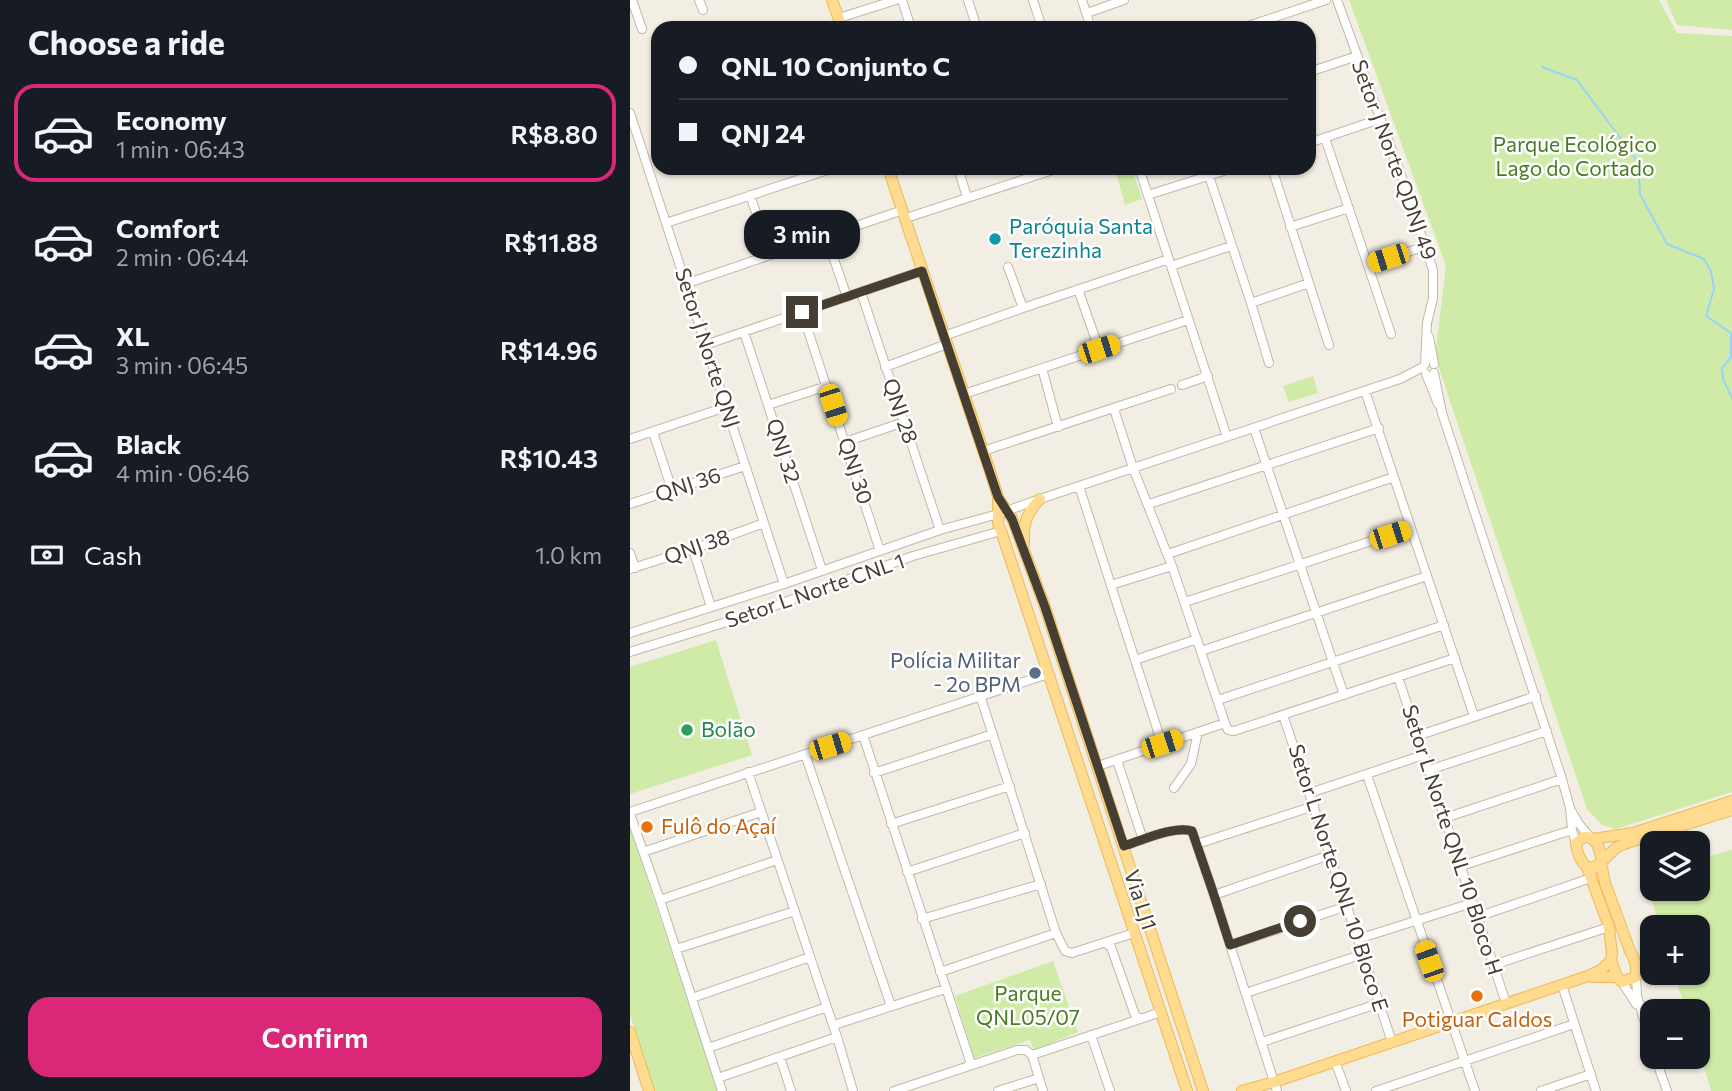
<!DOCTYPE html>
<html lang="en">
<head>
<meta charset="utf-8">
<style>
  body { margin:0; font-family:Commissioner,sans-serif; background:#242831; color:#f1f3f6; height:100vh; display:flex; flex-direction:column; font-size:26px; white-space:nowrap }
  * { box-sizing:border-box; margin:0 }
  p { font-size:23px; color:#9ea1a6 }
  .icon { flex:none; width:38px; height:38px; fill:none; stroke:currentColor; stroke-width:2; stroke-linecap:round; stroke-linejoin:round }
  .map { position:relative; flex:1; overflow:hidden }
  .side { display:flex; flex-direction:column; background:#171b24; width:630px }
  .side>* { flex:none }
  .top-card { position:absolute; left:21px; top:21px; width:665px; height:154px; border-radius:21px; box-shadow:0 2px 5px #0004; display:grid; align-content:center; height:154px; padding:0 28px; background:#171b24 }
  .fabs { position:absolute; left:1010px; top:831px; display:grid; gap:14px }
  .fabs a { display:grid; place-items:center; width:70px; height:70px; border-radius:14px; background:#171b24; box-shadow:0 2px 5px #0004; font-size:35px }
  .end { position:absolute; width:32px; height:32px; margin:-16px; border:9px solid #463e33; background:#fff; box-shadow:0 0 0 4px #fff }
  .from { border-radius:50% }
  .bubble { position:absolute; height:49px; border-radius:21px; background:#171b24; box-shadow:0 2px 5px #0004; font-size:23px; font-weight:600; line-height:49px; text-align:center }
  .car { position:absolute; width:21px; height:42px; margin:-21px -10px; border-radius:9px; box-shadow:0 0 5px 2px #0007; background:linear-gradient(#f5c518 24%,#345 0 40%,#f5c518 0 76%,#345 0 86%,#f5c518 0) }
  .top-card b { display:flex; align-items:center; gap:24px; height:66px; font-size:26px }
  .top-card b+b { border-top:2px solid #363941 }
  .top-card i { width:18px; height:18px; background:#f1f3f6 }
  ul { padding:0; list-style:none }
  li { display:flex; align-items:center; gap:21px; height:98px; margin:0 14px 10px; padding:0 14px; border:4px solid transparent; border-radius:21px }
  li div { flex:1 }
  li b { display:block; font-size:26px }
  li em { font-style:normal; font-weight:600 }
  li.selected { border-color:#db2777 }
  li>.icon { width:63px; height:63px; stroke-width:1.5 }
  h2 { padding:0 28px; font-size:32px; line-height:84px }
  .pay { display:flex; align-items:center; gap:18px; height:77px; padding:0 28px; font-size:26px }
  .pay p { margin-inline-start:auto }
  .primary-button { display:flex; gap:14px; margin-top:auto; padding:14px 28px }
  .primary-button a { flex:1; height:80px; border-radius:21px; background:#db2777; color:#fff; font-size:28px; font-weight:600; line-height:80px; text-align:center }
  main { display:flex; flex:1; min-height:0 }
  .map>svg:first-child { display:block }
  .green { fill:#d0eba8 }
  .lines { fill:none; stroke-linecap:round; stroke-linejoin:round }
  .stream { stroke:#99d4f6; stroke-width:2 }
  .minor-casing { stroke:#c2b8a8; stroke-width:10 }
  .major-casing { stroke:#edba57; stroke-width:12 }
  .minor { stroke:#fff; stroke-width:8 }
  .major { stroke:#ffdb90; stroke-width:10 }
  .route { stroke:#463e33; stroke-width:9 }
  .culture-dot { fill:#0f9aa8; stroke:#fff; stroke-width:2.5 }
  .service-dot { fill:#5c6f8a; stroke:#fff; stroke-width:2.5 }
  .leisure-dot { fill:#2e9e5b; stroke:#fff; stroke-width:2.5 }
  .food-dot { fill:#e8710a; stroke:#fff; stroke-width:2.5 }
  .labels { text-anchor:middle; stroke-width:5; stroke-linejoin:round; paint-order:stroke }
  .park-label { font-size:21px; fill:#477c22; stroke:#fff }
  .street-label { font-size:21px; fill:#463e33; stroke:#fff }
  .culture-label { font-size:21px; fill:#0d838f; stroke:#fff; text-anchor:start }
  .service-label { font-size:21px; fill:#4e5e75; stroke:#fff; text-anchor:end }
  .leisure-label { font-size:21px; fill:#27864d; stroke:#fff; text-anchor:start }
  .food-label { font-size:21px; fill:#c56008; stroke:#fff; text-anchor:start }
</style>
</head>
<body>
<main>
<section class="side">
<h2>Choose a ride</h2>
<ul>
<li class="selected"><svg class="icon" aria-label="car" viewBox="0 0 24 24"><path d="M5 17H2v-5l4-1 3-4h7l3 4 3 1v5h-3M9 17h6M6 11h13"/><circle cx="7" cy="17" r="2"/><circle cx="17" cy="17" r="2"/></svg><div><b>Economy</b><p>1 min · 06:43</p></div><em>R$8.80</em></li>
<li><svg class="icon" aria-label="car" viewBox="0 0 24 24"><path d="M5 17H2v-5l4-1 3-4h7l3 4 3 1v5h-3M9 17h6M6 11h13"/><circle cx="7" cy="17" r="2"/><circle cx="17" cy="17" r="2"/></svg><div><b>Comfort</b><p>2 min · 06:44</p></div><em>R$11.88</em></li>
<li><svg class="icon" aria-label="car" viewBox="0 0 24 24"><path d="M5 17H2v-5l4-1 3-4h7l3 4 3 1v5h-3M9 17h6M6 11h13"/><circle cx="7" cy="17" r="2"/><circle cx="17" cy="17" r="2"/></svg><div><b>XL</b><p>3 min · 06:45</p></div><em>R$14.96</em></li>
<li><svg class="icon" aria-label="car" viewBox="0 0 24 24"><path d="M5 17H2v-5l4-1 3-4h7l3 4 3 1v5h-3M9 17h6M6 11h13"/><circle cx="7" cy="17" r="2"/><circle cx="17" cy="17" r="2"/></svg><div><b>Black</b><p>4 min · 06:46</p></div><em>R$10.43</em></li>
</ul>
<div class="pay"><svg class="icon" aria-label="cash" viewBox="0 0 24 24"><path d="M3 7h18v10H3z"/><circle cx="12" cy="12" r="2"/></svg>Cash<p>1.0 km</p></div>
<div class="primary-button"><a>Confirm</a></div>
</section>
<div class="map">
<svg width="1102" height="1091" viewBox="0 0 1102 1091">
  <rect width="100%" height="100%" fill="#f3eee3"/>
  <path class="green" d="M719 0H1029L1047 33 1102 36V792L986 829 972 825 957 809 805 356 816 266Z
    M1036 0H1102V30L1047 25Z
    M502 168 512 199 495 205 486 173Z
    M683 376 688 393 659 402 653 386Z
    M86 640 122 755 0 794V667Z
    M0 828 88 1091H25L0 1015Z
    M1102 850V1091H1081L1068 1047V1012L1056 1011 1044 973H1068V928L1030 927 1013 873 1022 871V889H1068V859Z
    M423 961 448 1032 404 1050 400 1040 344 1058 325 996Z"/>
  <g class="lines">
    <path class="stream" d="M912 67 947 80 1008 162 1010 194 1037 244 1074 259 1081 271 1084 289 1076 316 1101 333V357L1092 368 1093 379 1102 398"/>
    <g class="minor-casing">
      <path id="minor" d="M2 0 12 29
        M69 0 73 10
        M272 0 281 28
        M338 0 347 28
        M403 0 412 28
        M452 0 461 28
        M707 0 772 178 803 270V298L797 323 795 364
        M457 13 494 0
        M209 18 266 0
        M612 28 696 0
        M679 72 727 56
        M0 113 154 584
        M695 138 761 334
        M679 143 750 119
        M328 168 337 197
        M509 168 597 437
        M642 168 699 345
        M579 176 621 303 639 363
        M120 195 140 254
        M518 195 603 168
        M276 218 429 168
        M36 223 204 168
        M660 227 719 208
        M196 236 217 297
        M738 265 796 246
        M541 266 601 246
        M378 267 393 308
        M55 284 273 210
        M448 289 469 349
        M231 292 310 530
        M621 303 679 283
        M172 312 250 551
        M114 332 192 570
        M314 336 393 308 539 259
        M799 337 804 364
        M75 345 292 271
        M255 367 317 344
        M412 368 428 427
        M804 373 812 413 932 779 940 808 942 830 946 843
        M796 374 808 404
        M552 385 578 376
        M735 391 844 716
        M334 394 558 320
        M138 405 197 386
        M484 409 503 468 542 566 595 723 598 730 604 731 825 658
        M624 428 714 695
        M23 432 42 490
        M0 439 96 407
        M215 442 274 422
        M353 451 541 389
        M449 486 532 744
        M0 504 115 466
        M519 504 749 428
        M63 549 81 607
        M0 553 5 568
        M538 554 764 477
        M0 569 63 549 134 523
        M481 585 542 566
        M555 602 781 528
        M0 633 154 584 310 530 368 514 410 499 770 379 793 367
        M571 651 797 576
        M0 652 116 616 283 556 371 531
        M505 660 567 639
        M768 677 876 1003
        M350 695 426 933 435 951 442 953 504 933
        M588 700 814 625
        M653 715 762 1042
        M233 735 341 1064
        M787 736 906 696
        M175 754 261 1006
        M487 760 513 840
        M468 766 595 723
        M799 770 917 731
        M118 772 207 1037 223 1091
        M244 773 363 734
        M737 775 845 1091
        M544 788 561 764 568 732
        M680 793 793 755
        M0 812 418 674
        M942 812 949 824 961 838
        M0 814 30 900 92 1091
        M815 818 932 779
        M261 824 380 786
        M567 844 684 806
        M494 846C510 841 546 825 562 831L584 895 647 1091
        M13 852 131 812
        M831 866 942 830
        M277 872 395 833
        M584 895 700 855
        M30 900 147 860
        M847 917 961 878
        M292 919 411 884
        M728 939 842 903
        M475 943 481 947 505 1015 510 1019
        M600 945 717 906
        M46 949 165 911
        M863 965 979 927
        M310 972 426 933
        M1006 977 1007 996 1022 1047
        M992 982 1006 1004
        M932 985 966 1091
        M616 993 733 954
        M62 998 180 957
        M204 1025 315 989
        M461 1035 480 1091
        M632 1042 750 1003
        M78 1048 197 1007
        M402 1055 531 1012
        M150 1057 161 1091
        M1025 1057 1037 1091
        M705 1061 716 1091
        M88 1078 207 1037
        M264 1091 387 1050H396L402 1055 413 1091
        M368 1091 409 1078
        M746 1091 944 1024
        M911 1091 961 1074"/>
    </g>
    <g class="major-casing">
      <path id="major" d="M202 0 212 28
        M258 168 359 468 368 497V524L371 531 557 1091
        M368 498 382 518 415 607 573 1091
        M394 544C393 525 396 513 410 499
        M963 839 1003 833 1102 801
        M972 861 986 848 994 844 1102 810
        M957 867 964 868 972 861C970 851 968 840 958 837H954L946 843C947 853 950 861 957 867L979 927 982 954 981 960 987 977
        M962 977H987L992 982 1006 977C1007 968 1005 959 1000 951L975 883 971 863
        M0 1032 19 1091
        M612 1091 644 1082 958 976 971 970 981 960"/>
    </g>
    <use href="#minor" class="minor"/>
    <use href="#major" class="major"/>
  </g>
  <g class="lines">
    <path class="route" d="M172 312 292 271 368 497 382 519 415 607 494 846C510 841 546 825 562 831L584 895 600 945 670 921"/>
  </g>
  <circle class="culture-dot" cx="365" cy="239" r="7"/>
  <circle class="service-dot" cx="405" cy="673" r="7"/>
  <circle class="leisure-dot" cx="57" cy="730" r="7"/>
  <g class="food-dot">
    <circle cx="17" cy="827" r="7"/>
    <circle cx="847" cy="996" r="7"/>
  </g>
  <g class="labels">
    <g class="park-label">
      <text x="945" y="152">Parque Ecológico<tspan x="945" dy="24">Lago do Cortado</tspan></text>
      <text x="398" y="1001">Parque<tspan x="398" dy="24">QNL05/07</tspan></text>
    </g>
    <g class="street-label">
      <text transform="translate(764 160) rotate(70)" y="7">Setor J Norte QDNJ 49</text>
      <text transform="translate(77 348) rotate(72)" y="7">Setor J Norte QNJ</text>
      <text transform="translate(270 411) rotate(71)" y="7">QNJ 28</text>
      <text transform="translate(153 451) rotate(72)" y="7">QNJ 32</text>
      <text transform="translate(225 471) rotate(72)" y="7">QNJ 30</text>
      <text transform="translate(58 485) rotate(-18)" y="7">QNJ 36</text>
      <text transform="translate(67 547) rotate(-19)" y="7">QNJ 38</text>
      <text transform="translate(185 591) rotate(-19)" y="7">Setor L Norte CNL 1</text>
      <text transform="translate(822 840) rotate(72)" y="7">Setor L Norte QNL 10 Bloco H</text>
      <text transform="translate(708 878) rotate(72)" y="7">Setor L Norte QNL 10 Bloco E</text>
      <text transform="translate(510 900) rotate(72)" y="7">Via LJ1</text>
    </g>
    <g class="culture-label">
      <text x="379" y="234">Paróquia Santa<tspan x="379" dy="24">Terezinha</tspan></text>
    </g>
    <g class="service-label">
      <text x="391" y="668">Polícia Militar<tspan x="391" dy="24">- 2o BPM</tspan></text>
    </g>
    <g class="leisure-label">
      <text x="71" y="737">Bolão</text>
    </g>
    <g class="food-label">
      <text x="31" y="834">Fulô do Açaí</text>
      <text x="847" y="1027" text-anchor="middle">Potiguar Caldos</text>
    </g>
  </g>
</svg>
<div class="fabs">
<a><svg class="icon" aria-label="layers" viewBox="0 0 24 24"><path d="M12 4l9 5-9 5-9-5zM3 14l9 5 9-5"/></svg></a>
<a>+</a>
<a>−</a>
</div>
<i class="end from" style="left:670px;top:921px"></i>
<i class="end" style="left:172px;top:312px"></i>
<div class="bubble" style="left:114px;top:210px;width:116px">3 min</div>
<i class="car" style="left:758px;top:258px;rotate:252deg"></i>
<i class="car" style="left:469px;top:349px;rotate:72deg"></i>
<i class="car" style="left:203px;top:405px;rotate:162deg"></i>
<i class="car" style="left:760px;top:535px;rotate:72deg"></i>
<i class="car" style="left:532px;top:744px;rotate:72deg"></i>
<i class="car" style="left:200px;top:746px;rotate:73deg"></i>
<i class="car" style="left:799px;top:961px;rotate:341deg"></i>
<div class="top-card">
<b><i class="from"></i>QNL 10 Conjunto C</b>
<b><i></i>QNJ 24</b>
</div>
</div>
</main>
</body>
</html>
